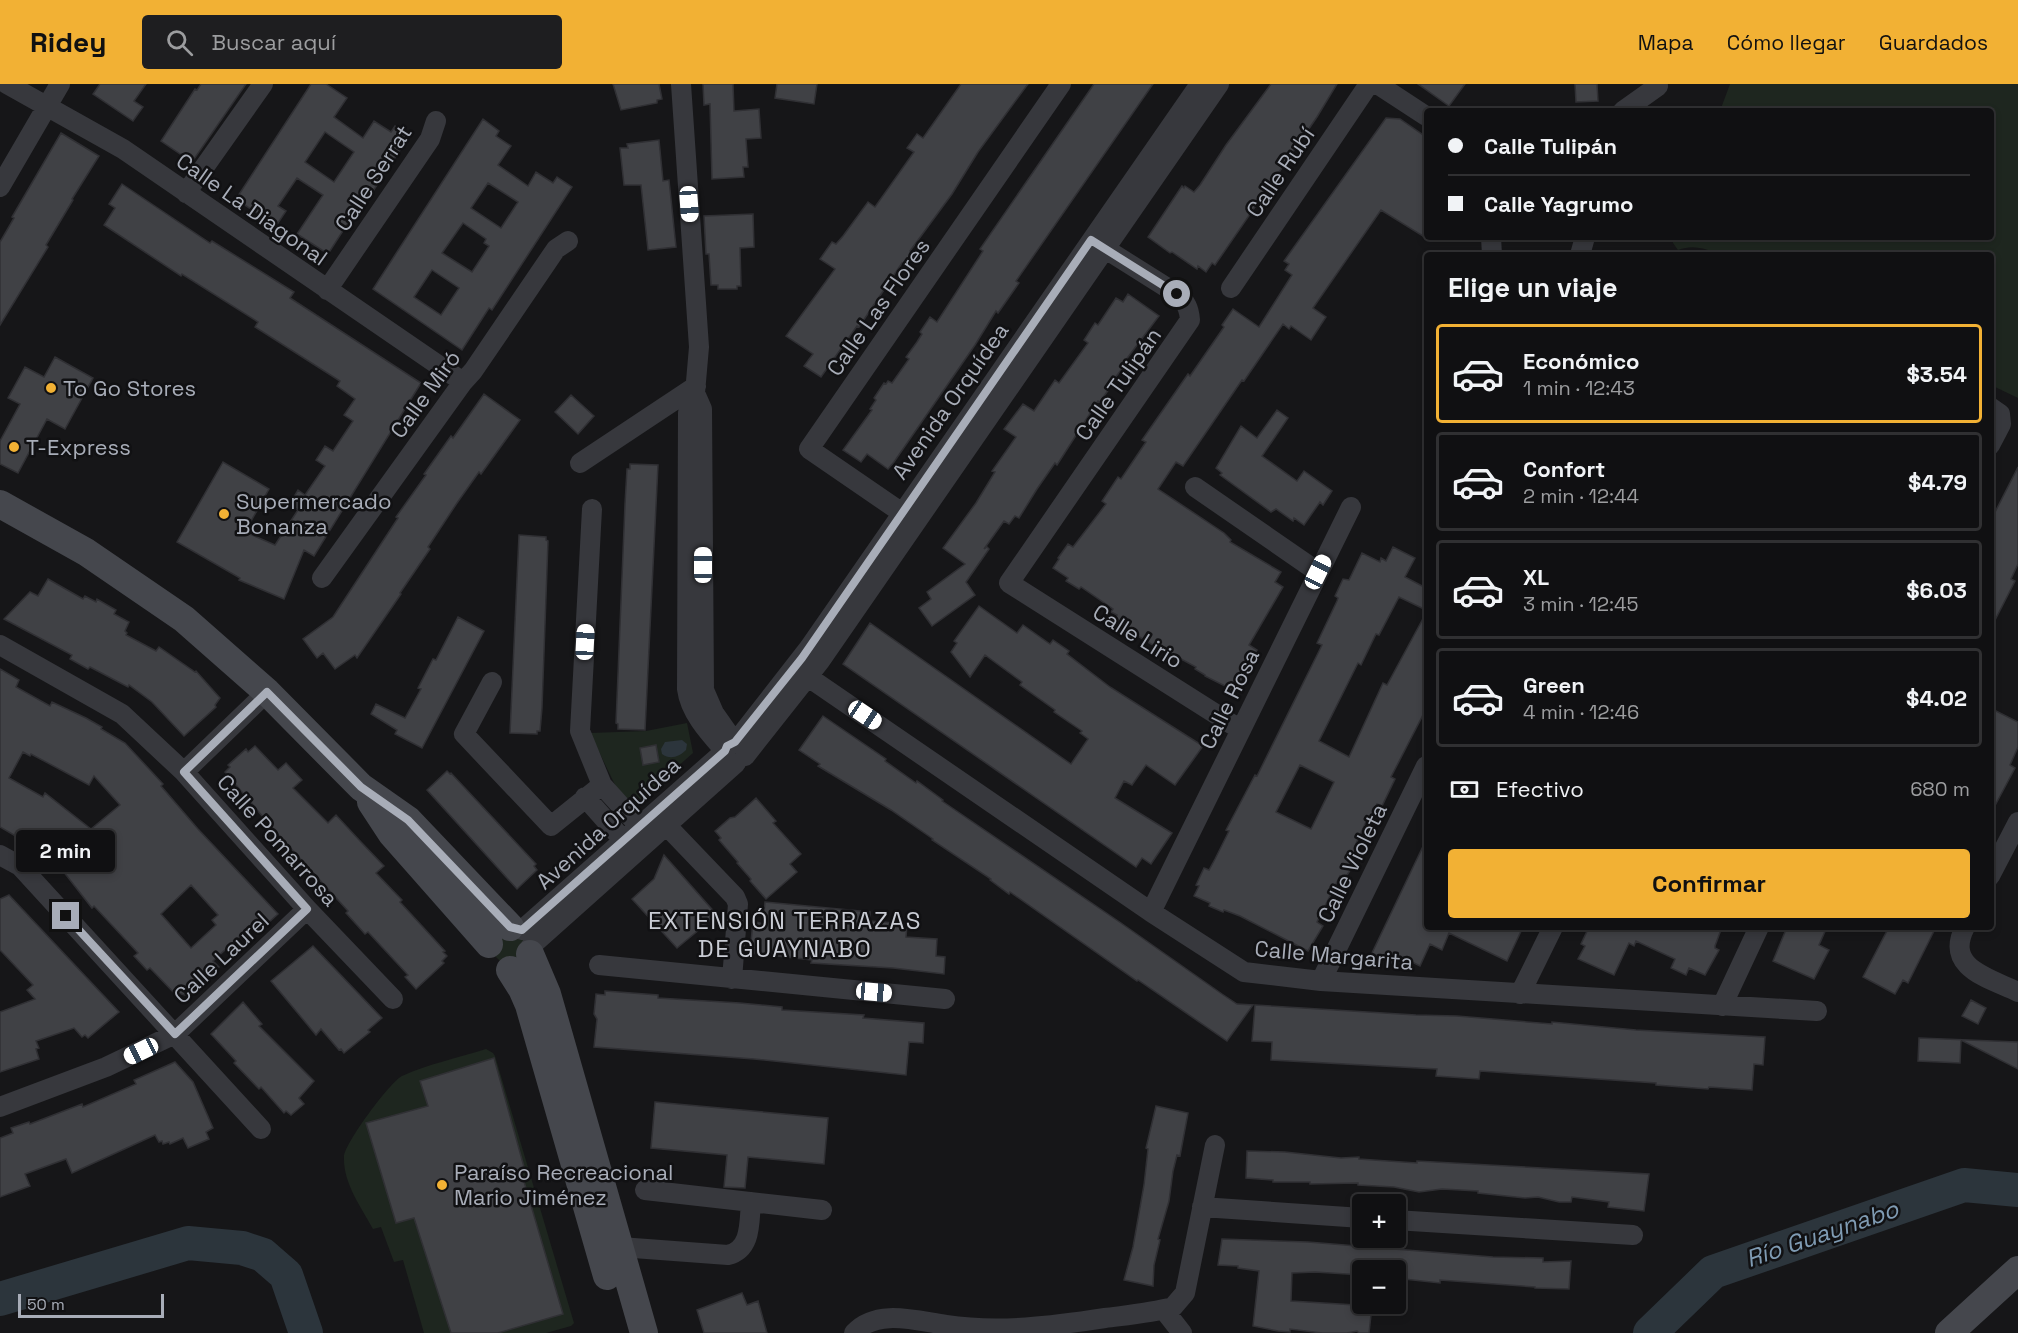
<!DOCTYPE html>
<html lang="es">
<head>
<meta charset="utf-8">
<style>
  body { margin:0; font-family:"Space Grotesk",sans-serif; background:#1e1e20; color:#f1f3f6; height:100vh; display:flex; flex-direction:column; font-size:22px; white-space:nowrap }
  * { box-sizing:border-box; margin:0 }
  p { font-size:20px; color:#9c9d9f }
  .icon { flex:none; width:33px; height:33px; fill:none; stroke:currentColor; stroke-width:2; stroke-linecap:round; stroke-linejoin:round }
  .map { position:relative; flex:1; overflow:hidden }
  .sheet { position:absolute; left:1424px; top:168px; width:570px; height:678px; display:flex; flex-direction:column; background:#101012; border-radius:6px; box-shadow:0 3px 9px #0003,0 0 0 2px #303032 }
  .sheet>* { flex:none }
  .hud { position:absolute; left:1424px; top:24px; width:570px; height:132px; border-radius:6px; box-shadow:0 3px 9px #0003,0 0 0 2px #303032; display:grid; align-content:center; height:132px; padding:0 24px; background:#101012 }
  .buttons { position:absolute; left:1352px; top:1110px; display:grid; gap:12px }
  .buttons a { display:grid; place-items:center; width:54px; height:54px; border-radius:6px; background:#101012; box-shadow:0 3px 9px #0003,0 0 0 2px #303032; font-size:30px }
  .scale { position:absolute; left:18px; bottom:15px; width:146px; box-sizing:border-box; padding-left:6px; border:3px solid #a8adb8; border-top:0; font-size:16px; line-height:21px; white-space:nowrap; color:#a8adb8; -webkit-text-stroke:4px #111113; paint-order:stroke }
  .end { position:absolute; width:27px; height:27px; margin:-14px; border:8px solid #a8adb8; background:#111; box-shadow:0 0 0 3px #111 }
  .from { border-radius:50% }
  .bubble { position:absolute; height:42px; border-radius:6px; background:#101012; box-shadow:0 3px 9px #0003,0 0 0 2px #303032; font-size:20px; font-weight:700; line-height:42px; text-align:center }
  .car { position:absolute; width:18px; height:36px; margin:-18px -9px; border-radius:8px; box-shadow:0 0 4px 2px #0007; background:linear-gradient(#fff 24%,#345 0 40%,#fff 0 76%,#345 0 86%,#fff 0) }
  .hud b { display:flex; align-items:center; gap:21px; height:57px; font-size:22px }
  .hud b+b { border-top:2px solid #303032 }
  .hud i { width:15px; height:15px; background:#f1f3f6 }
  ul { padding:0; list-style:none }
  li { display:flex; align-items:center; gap:18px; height:99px; margin:0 12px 9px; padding:0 12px; border:3px solid #303032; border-radius:6px }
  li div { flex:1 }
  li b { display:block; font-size:22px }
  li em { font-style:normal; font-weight:700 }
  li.selected { border-color:#f2b134 }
  li>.icon { width:54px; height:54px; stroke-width:1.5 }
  h2 { padding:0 24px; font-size:27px; line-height:72px }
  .pay { display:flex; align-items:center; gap:15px; height:66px; padding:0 24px; font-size:22px }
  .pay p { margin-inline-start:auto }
  .cta { display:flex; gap:12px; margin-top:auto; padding:12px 24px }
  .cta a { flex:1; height:69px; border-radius:6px; background:#f2b134; color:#111; font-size:24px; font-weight:700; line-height:69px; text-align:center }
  header { display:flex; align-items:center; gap:36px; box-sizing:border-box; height:84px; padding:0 30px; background:#f2b134; color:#111 }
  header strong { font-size:28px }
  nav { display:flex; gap:33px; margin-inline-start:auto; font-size:21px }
  .search { width:420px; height:54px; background:#1e1e20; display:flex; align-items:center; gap:15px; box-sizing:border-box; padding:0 21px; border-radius:6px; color:#9c9d9f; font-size:22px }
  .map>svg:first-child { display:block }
  .green { fill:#1e261f }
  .water { fill:#2c353c }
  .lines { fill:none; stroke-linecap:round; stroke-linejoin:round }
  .river { stroke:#2c353c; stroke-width:34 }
  .building { fill:#404145; stroke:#303034; stroke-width:1.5; fill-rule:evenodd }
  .street { stroke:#37383d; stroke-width:20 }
  .secondary { stroke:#45474d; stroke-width:28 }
  .route { stroke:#a8adb8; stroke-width:8 }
  .poi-dot { fill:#f2b134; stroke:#111113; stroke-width:2 }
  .labels { text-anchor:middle; stroke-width:5; stroke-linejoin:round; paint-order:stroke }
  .street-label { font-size:22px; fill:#a8adb8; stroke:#111113 }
  .poi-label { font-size:22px; fill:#a8adb8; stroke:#111113; text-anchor:start }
  .neighbourhood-label { font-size:24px; letter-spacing:1.5px; fill:#c9ccd4; stroke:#111113 }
  .water-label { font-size:24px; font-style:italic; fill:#7f9bb3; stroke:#111113 }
</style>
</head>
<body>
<header>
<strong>Ridey</strong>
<div class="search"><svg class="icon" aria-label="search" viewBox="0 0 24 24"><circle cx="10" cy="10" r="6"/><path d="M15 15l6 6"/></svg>Buscar aquí</div>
<nav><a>Mapa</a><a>Cómo llegar</a><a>Guardados</a></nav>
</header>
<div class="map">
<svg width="2018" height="1249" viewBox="0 0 2018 1249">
  <rect width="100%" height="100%" fill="#161618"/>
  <path class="green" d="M1730 0H2018V314L1991 301 1990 171H1721C1706 165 1694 160 1678 166L1673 159V153H1990V27H1720Z
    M687 639 693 669 634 721 616 703 590 649 646 647Z
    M512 847 526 857 527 869 502 879 493 870 494 857Z
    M486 965 493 969 495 972 574 1239 571 1242 546 1249H424L403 1176 394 1178 381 1143 373 1145C361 1123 343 1099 344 1073 344 1060 390 998 402 992 428 980 458 974 486 965Z"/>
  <path class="water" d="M682 656 687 660 686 666C679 673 670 676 662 670L661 665 665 658Z"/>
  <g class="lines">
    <path class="river" d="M0 1215 188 1159 242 1164 263 1171 286 1191 306 1249
      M1650 1249 1713 1188 1964 1101 2018 1106"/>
  </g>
  <path class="building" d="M100 0H146L134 17 143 23 133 37 93 10Z
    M201 0H246L192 78 161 57 195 5 197 6Z
    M311 0H326L347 14 334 33 363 54 374 37 391 48 395 42 410 51 358 130 355 128 328 170 297 150 323 111 297 94 278 122 286 127 276 142 236 115ZM325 48 354 68 334 98 305 78Z
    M613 0H659L662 15 657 16V19L621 26Z
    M703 0H733L734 27 759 25 761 54 746 55 748 83H743L744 93 712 95 710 20 704 21Z
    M777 0H817L814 20 775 14Z
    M961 0H1028L978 68 952 110 910 167 912 169 904 181 902 179 859 243 857 242 821 293 804 282 813 270 786 252 835 185 820 175 832 158 836 160 843 152 868 118 875 123 914 68 907 64 917 50 923 54Z
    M1094 0H1153L1016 197 1019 199 998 229 996 227 975 261 894 378 888 385 867 370 861 378 843 366 872 326 870 325 876 316 874 314 884 299 886 300 888 297 892 299 909 275 906 273 917 258 922 250 920 248 930 233 937 238 983 167 980 165Z
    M1271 0H1337L1317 33 1215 181 1212 179 1206 188 1198 182 1197 185 1172 168 1170 169 1148 153 1182 102 1184 104 1185 102 1194 108 1200 101 1226 61Z
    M1418 0H1465L1449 22Z
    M1575 0H1597L1598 17 1576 18Z
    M1386 34 1400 35 1426 53V154L1381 126 1313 224 1326 233 1311 256 1291 242 1289 245 1283 240 1244 297 1242 296 1183 382 1176 378 1158 405 1224 449 1231 456 1230 458 1281 488 1275 498 1283 503 1249 561 1257 566 1235 607 1205 592V591L1195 585 1196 583 1157 562 1156 563 1113 537 1117 531 1111 528 1113 525 1081 503 1079 505 1066 497 1068 494 1053 484 1059 475 1058 474 1068 460 1073 463 1106 420 1102 417 1118 393 1121 395 1146 358 1142 356 1188 290 1190 292 1224 243 1222 241 1233 225 1259 243 1292 191 1285 186 1289 180 1284 177Z
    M483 35 499 47 496 52 511 62 498 81 528 102 536 88 553 99 557 93 572 103 492 226 489 224 462 266 373 205ZM488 99 518 118 501 144 471 124ZM463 139 486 155 484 159 489 162 472 188 442 169ZM432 186 459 204 441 231 414 213Z
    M61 49 99 72 72 115 73 116 46 161 48 163 0 241V158L14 134 12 133Z
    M659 56 663 97 669 96 676 163 648 166 641 101H624L620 64H628L627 60Z
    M122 100 210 159 212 157 294 208 290 214 421 299 314 472 304 466 284 515 239 496 240 494 177 458 223 378 269 405 245 448 275 461 298 426 289 421 298 406 305 411 325 382 316 376 325 362 333 367 353 337 344 331 355 315 337 302 340 297 255 243 258 238 182 190 181 192 104 141 115 124 109 120Z
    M753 130 754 163 740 164 741 202H737V205H718V201H711L709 170H706L704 132Z
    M1128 210 1159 232 1122 281 1124 282 1115 294 1116 295 1100 318 1098 317 1057 381 1055 379 1037 405 1019 434 1015 432 1009 440 1004 437 984 465 987 463 989 465 966 498 975 511 932 542 919 524 931 515 927 508 965 480 943 464 976 419 995 388 992 387 1016 353 1004 345 1023 320 1034 327 1055 296 1059 299 1088 259 1084 256 1095 239 1098 241 1116 214 1123 218Z
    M55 273 93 294 65 345 47 335 18 389 0 380V357L20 320 8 314 25 283 44 293Z
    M484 310 520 336 481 390 479 388 457 419 428 463 430 465 400 509 401 510 357 574 355 571 335 585 323 569 317 574 303 555 333 533 398 434 396 433 426 391 424 390 451 352 453 354Z
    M571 311 594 332 578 350 555 328Z
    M1277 326 1288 334 1262 372 1297 397 1304 387 1332 407 1323 421 1320 418 1304 441 1294 434 1293 437 1276 425 1271 428 1220 391 1222 389 1216 384 1241 342 1257 354Z
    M630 380 658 381 645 646 618 645V640L616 639 625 420 627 385H630Z
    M2018 383V480L2011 495 2015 497 1990 546V438Z
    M519 451 546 453V456L548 457 542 624 540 647H537V650L510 649Z
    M1393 463 1415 474 1405 493 1426 504V526L1399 513 1379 551 1376 550 1361 581 1358 579 1319 657 1349 673 1383 599 1387 601 1426 529V625L1391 693 1395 695 1382 722 1377 720 1368 739 1366 738 1354 764 1359 769 1349 788 1345 794 1340 792 1317 838 1323 842 1308 867 1240 832 1224 826 1223 828 1209 822 1210 819 1194 812 1199 802 1196 801 1204 784 1209 786 1215 775 1229 747 1226 746 1255 691 1257 692 1322 561 1317 559 1337 517 1338 514 1335 512 1343 495 1349 496 1362 469 1380 478 1381 474 1386 477ZM1300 681 1334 698 1311 745 1276 728Z
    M48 495 83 515 85 512 96 518 97 515 116 526 114 530 129 538 125 547 127 549 126 551 156 567 159 563 195 588 196 587 220 614 215 621 216 623 184 652 152 618 129 601 128 603 90 583 88 585 70 575 72 571 4 535 30 508 38 512Z
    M979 522 1017 549 1023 541 1050 560 1053 556 1069 567 1067 570 1110 603 1203 662 1175 701 1146 681 1132 701 1124 697 1115 714 1172 749 1151 780 1142 774 1136 783 843 580 870 539 1071 680 1088 655 1080 649 1082 647 1054 628 1055 626 1020 601 1022 598 985 571 970 593 951 568 957 559 954 557Z
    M458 533 484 547 422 664 395 650 397 646 371 630 376 620 405 634 421 605 418 604 433 575 436 576Z
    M0 585 19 596 16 603 50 622 52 618 86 634 102 643 101 645 125 659 163 700 161 702 198 745 278 830 257 849 251 842 213 877 219 883 188 912 178 909 176 911 150 884 147 886 134 872 138 869 94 822 92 824 63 787 19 754 0 743ZM23 668 30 672 31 670 89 701 94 692 120 721 91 745 45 709 43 713 9 694ZM191 801 218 831 212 836 216 841 191 864 161 830Z
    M1990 624 2018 638V663L2010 681 2015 684 1990 731Z
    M823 632 886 675 885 677 916 699 917 697 943 716 942 717 1121 839 1222 910 1237 920 1253 921 1227 957 1138 896 1137 897 1010 808 1009 810 990 796 991 795 932 756 933 755 891 726 818 682 820 680 799 666Z
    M656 661 659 678 643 681 640 664Z
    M255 662 278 686 286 679 302 696 293 704 328 739 336 731 361 758 384 782 376 789 402 816 400 818 445 867 443 868 447 872 442 877 444 879 416 905 405 893 408 891 368 848 365 850 346 829 348 827 274 746 225 688 230 683 228 681 246 665 248 668Z
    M447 687 450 690 451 689 536 780 534 782 537 786 517 805 427 706Z
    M756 714 776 737 773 739 801 770 790 780 797 788 766 815 750 797 751 795 737 779 738 778 719 756 721 754 715 747 730 734 735 733Z
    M1426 756V843H1523L1507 877 1449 849 1442 866 1430 860 1420 882 1396 870 1391 879 1372 869Z
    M664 771 717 831 677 864 632 815 654 795Z
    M9 811 119 928 88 954 85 951 82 953 74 944 36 957 39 964 36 965 39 975 0 988V928L35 915 27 906 33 901 0 866V815Z
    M765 818 870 828V837L907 840 906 853 937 855 936 872 945 873 944 890 893 884 811 879 812 876 750 869 753 837 763 840Z
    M1589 843H1722L1715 862V864L1719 866 1705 891 1689 884 1686 891 1671 884 1675 875 1636 857 1634 862 1629 859 1614 891 1578 875 1585 862 1581 860Z
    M1787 843H1827L1819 861 1829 866 1814 895 1773 877Z
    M1889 843H1936L1908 899 1903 896 1895 910 1863 893Z
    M313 862 382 934 368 946 370 948 344 969 341 965 339 966 321 945 316 951 271 897Z
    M605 907 658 911V914L740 919 782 923V926L864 931 863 934 924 939 923 959 909 958 906 991 754 975 594 963 597 935 594 930 596 910 605 911Z
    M1971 916 1986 924 1978 940 1962 932Z
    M243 918 262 940 259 942 314 997 299 1014 304 1020 291 1031 286 1027 284 1029 261 1003 259 1005 234 979 236 977 211 950Z
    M1255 921 1416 931 1457 932 1552 940V938L1636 946 1765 953 1763 981 1754 980 1752 1006 1709 1003 1708 1005 1656 1001V999L1480 987 1479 995 1436 992 1437 985 1271 976 1272 958 1252 957Z
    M1919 954 2018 958V985L1961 956 1960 979 1918 977Z
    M494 974 524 1083 520 1084 563 1230 498 1249H451L414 1134 396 1139 366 1039 428 1022 420 997Z
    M175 978 193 998 213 1044 206 1048 209 1055 188 1064 183 1054 170 1060 169 1058 163 1060 162 1057 159 1058 155 1051 72 1089 66 1075 25 1090 30 1102 0 1113V1054L13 1049 11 1044 29 1038 30 1040 82 1020 83 1023 136 1000 134 996Z
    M655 1018 828 1034 824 1080 748 1073 745 1104 724 1103 727 1071 651 1064Z
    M1156 1022 1188 1029 1180 1072 1177 1071 1173 1087 1169 1117 1158 1155 1160 1156 1154 1181 1153 1202 1124 1196 1133 1163 1144 1101 1148 1065 1146 1064Z
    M1247 1067 1285 1068 1341 1074 1359 1073V1075L1417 1079V1077L1649 1090 1644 1127 1608 1123 1609 1118 1572 1113 1571 1118H1559L1538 1113 1525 1114 1478 1109V1107L1442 1105 1419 1108 1394 1103 1358 1101V1099L1310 1100V1098H1273V1096L1246 1094Z
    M1222 1155 1308 1158 1493 1173 1543 1174V1178L1571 1177 1569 1205 1535 1204V1203L1440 1196V1199L1395 1194V1186H1362V1191L1315 1188 1292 1189 1291 1217 1372 1222 1369 1249H1359L1357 1247 1347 1249H1322L1290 1245V1248L1278 1247 1253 1242 1259 1187 1238 1184V1182L1218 1181Z
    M742 1209 747 1221 758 1217 767 1249H704L697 1226Z"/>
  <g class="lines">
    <path class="street" d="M7 0 123 65 463 298
      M1377 0 1426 32
      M1623 27 1658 2
      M0 103 60 0
      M186 109 263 0
      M1491 153 1492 171
      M1096 159 1177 210C1186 218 1189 224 1190 236L1009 499 1241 646
      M1580 171 1585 153
      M1231 204 1369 0
      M327 206 430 55 436 37
      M695 309 702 325 704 606 714 629 735 659 809 564 1200 0
      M1990 323 2000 330 2001 340 1990 361
      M580 379 696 302
      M1195 403 1318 488
      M592 425 580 647 602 701 640 743
      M911 435 809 365 1061 0
      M322 494 463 298 473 287 556 165 568 157
      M0 561 122 630 184 688 307 825 393 915
      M795 584 1151 828 1244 888 1321 897 1817 927
      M492 598 464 650 551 742 602 701
      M745 672 820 577 1219 0
      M184 688 267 608
      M585 713 624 757
      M667 742 735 813 738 820 732 895
      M0 771 20 782 261 1045
      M1990 792 2018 738
      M1151 828 1351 423
      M1965 843C1944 884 1989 894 2018 908
      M522 846 725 667C710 650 690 629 687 605L688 329 695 309 699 263 681 0
      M531 862 736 679
      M599 881 945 915
      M1321 897 1426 682
      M1520 910 1553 843
      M1722 922 1759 843
      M0 1023 106 983 175 950 307 825
      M645 1106 822 1126
      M1202 1123 1362 1134
      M1395 1136 1633 1151
      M620 1163 728 1171C752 1165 749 1138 751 1118
      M1164 1226 1182 1249
      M854 1249C877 1224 917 1237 946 1241 999 1249 1053 1242 1105 1234 1128 1231 1151 1229 1173 1223L1185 1209 1215 1061"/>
    <path class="secondary" d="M0 420 86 468 184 535 267 608 361 703 408 736 510 843
      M371 718 392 750 489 860
      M530 870 547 910 644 1249
      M510 886 522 905 529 921 607 1192
      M1949 1249 2018 1186"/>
  </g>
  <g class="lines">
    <path class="route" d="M66 832 175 950 307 825 184 688 267 608 361 703 408 736 510 843 522 846 725 667 727 662 735 658 802 574 1091 156 1177 210"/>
  </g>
  <g class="poi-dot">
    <circle cx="51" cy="304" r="6"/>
    <circle cx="14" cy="363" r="6"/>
    <circle cx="224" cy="430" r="6"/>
    <circle cx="442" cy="1101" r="6"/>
  </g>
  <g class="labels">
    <g class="street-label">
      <text transform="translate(1280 88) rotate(-56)" y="8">Calle Rubí</text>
      <text transform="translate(373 94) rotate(-57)" y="8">Calle Serrat</text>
      <text transform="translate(252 125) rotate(35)" y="8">Calle La Diagonal</text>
      <text transform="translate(878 223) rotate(-55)" y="8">Calle Las Flores</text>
      <text transform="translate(1118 300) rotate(-55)" y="8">Calle Tulipán</text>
      <text transform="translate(425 310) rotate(-54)" y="8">Calle Miró</text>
      <text transform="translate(950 317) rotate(-55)" y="8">Avenida Orquídea</text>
      <text transform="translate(1138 552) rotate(32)" y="8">Calle Lirio</text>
      <text transform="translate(1229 615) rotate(-64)" y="8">Calle Rosa</text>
      <text transform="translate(608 739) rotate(-42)" y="8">Avenida Orquídea</text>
      <text transform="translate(278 756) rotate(48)" y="8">Calle Pomarrosa</text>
      <text transform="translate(1352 779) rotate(-64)" y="8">Calle Violeta</text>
      <text transform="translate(1334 871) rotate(5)" y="8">Calle Margarita</text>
      <text transform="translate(221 874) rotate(-43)" y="8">Calle Laurel</text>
    </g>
    <g class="poi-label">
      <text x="63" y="312">To Go Stores</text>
      <text x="26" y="371">T-Express</text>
      <text x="236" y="425">Supermercado<tspan x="236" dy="25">Bonanza</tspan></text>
      <text x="454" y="1096">Paraíso Recreacional<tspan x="454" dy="25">Mario Jiménez</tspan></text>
    </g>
    <g class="neighbourhood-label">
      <text x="785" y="845">EXTENSIÓN TERRAZAS<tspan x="785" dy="28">DE GUAYNABO</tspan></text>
    </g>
    <g class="water-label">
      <text transform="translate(1822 1150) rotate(-19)" y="8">Río Guaynabo</text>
    </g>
  </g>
</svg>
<div class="buttons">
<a>+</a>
<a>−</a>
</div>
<div class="scale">50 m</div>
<i class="end from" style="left:1177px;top:210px"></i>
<i class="end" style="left:66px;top:832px"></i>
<div class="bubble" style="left:16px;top:746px;width:99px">2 min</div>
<i class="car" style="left:689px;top:120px;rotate:176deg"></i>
<i class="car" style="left:703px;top:481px;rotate:0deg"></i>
<i class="car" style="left:1318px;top:488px;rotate:26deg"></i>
<i class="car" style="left:585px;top:558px;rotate:3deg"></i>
<i class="car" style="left:865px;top:631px;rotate:124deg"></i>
<i class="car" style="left:874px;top:908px;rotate:95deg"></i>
<i class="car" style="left:141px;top:967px;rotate:244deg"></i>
<div class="hud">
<b><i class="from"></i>Calle Tulipán</b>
<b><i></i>Calle Yagrumo</b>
</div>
<section class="sheet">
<h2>Elige un viaje</h2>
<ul>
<li class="selected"><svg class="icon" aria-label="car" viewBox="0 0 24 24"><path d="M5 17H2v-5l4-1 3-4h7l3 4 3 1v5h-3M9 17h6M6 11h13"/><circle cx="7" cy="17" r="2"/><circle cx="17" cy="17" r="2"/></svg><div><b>Económico</b><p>1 min · 12:43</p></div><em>$3.54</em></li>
<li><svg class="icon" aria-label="car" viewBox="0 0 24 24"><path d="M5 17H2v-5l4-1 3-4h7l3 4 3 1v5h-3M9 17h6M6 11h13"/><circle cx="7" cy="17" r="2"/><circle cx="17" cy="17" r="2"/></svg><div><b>Confort</b><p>2 min · 12:44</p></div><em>$4.79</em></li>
<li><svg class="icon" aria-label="car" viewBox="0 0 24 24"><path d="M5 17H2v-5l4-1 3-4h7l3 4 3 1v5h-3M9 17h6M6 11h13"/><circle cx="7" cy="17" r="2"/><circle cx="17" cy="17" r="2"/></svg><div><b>XL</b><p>3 min · 12:45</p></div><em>$6.03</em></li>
<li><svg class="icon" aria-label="car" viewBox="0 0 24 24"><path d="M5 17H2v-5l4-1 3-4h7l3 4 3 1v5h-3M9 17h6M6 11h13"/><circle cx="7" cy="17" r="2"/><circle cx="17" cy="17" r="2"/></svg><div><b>Green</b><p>4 min · 12:46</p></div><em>$4.02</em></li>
</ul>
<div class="pay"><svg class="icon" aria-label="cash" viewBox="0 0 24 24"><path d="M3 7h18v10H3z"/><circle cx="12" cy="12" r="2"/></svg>Efectivo<p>680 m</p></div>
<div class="cta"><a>Confirmar</a></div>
</section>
</div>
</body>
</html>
